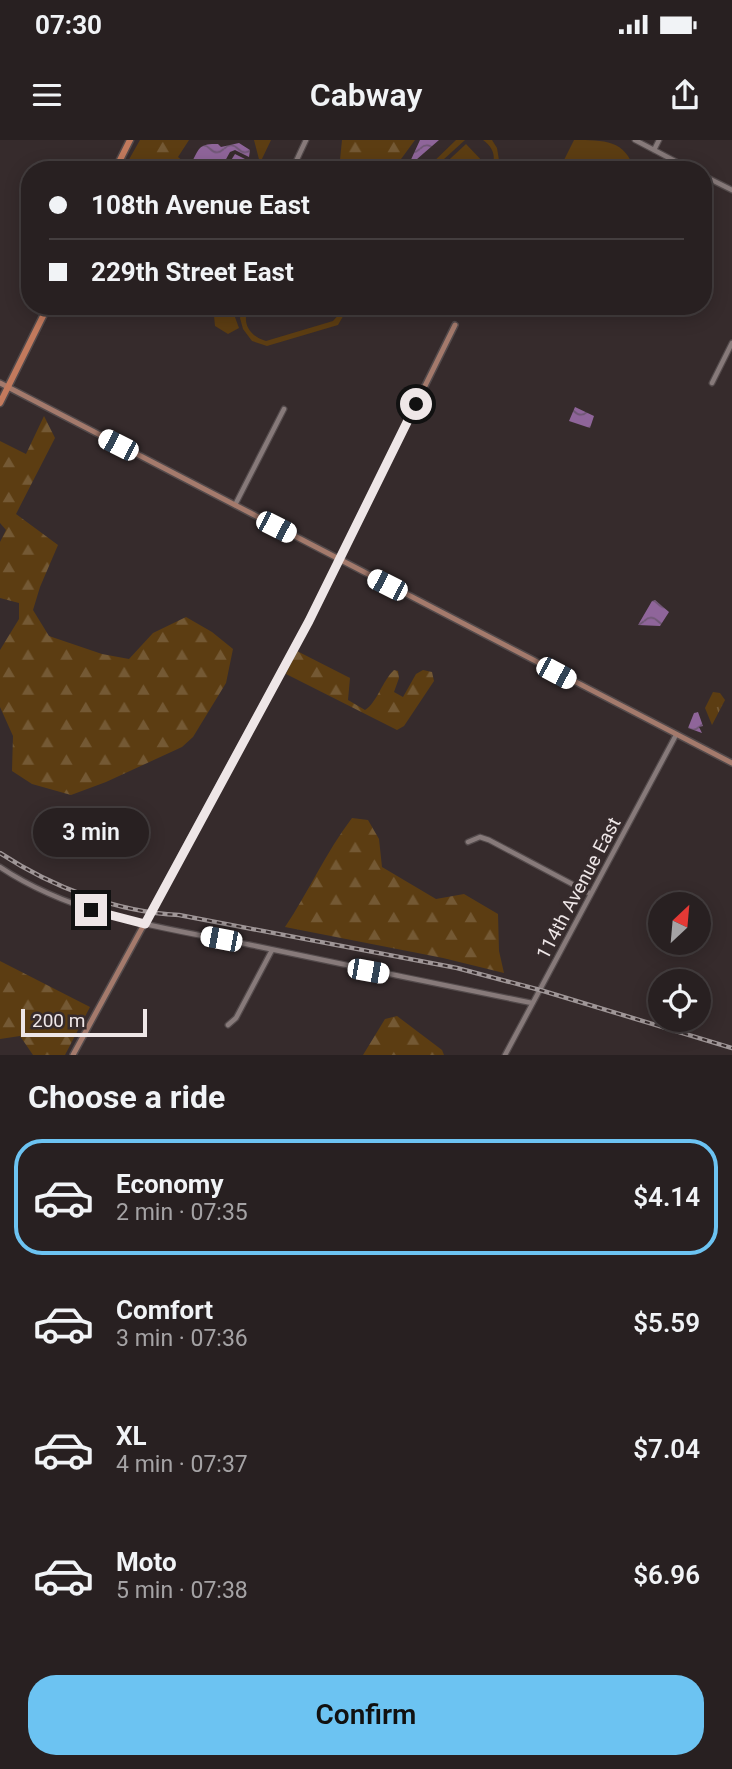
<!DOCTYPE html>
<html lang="en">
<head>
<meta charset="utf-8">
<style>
  body { margin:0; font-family:Roboto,sans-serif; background:#30282a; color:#f1f3f6; height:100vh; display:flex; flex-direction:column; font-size:26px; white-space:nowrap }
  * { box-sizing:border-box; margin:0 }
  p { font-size:23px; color:#a5a3a5 }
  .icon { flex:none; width:38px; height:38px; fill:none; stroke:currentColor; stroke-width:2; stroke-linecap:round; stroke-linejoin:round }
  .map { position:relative; height:915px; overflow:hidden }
  .drawer { display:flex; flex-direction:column; background:#282021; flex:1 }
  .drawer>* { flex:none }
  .banner { position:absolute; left:21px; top:21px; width:691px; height:154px; border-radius:28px; box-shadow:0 4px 18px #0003,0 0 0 2px #443e3f; display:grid; align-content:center; height:154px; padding:0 28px; background:#282021 }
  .needle { width:46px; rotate:26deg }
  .tools { position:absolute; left:648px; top:752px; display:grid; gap:14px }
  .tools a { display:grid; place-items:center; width:63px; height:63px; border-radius:50%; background:#282021; box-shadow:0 4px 18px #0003,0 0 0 2px #443e3f; font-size:35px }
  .scale { position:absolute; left:21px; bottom:18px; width:126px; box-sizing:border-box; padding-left:7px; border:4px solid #eee6e7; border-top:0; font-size:19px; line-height:24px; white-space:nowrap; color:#eee6e7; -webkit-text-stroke:5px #362b2c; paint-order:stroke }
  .end { position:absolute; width:32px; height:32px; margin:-16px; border:9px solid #eee6e7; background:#111; box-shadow:0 0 0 4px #111 }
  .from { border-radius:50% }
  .bubble { position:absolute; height:49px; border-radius:24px; background:#282021; box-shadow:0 4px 18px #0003,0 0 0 2px #443e3f; font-size:23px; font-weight:600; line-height:49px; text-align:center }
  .car { position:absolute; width:21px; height:42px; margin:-21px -10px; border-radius:9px; box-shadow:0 0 5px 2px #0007; background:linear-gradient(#fff 24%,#345 0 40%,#fff 0 76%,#345 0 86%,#fff 0) }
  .banner b { display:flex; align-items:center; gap:24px; height:66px; font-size:26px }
  .banner b+b { border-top:2px solid #443e3f }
  .banner i { width:18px; height:18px; background:#f1f3f6 }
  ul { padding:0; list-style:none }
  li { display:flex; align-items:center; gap:21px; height:116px; margin:0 14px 10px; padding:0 14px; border:4px solid transparent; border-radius:28px }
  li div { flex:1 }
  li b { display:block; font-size:26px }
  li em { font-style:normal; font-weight:600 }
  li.on { border-color:#6cc3f2 }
  li>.icon { width:63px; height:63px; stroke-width:1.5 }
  h2 { padding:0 28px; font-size:32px; line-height:84px }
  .primary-button { display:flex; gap:14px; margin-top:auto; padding:14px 28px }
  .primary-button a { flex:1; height:80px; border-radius:28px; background:#6cc3f2; color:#111; font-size:28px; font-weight:600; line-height:80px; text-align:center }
  .status { display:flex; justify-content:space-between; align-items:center; height:49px; padding:0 35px; background:#282021; direction:ltr }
  .status svg { height:19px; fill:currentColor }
  header { display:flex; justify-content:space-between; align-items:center; height:91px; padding:0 28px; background:#282021; font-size:32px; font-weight:600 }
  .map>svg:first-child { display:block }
  .grass { fill:url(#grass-tufts) }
  .forest { fill:url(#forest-firs) }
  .garden { fill:#5c3d12 }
  .water { fill:url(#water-waves) }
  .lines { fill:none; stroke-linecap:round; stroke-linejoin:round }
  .street-casing { stroke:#534a4b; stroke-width:7 }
  .secondary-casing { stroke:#534a4b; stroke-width:8 }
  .primary-casing { stroke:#534a4b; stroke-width:9 }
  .street { stroke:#877a7a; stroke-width:4.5 }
  .secondary { stroke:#a47a6c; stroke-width:5 }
  .primary { stroke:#c27a5d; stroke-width:6 }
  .rail-casing { stroke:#9f9697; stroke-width:4.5 }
  .rail { stroke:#362b2c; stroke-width:2; stroke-dasharray:5; stroke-linecap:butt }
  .route { stroke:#eee6e7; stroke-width:9 }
  .labels { text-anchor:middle; stroke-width:7; stroke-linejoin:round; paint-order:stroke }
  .street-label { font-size:19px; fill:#eee6e7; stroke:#362b2c }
</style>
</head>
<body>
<div class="status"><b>07:30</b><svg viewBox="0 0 49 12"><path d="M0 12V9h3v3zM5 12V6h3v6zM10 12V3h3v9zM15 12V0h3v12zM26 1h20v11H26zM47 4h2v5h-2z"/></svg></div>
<header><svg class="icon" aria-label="menu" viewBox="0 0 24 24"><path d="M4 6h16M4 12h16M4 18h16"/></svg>Cabway<svg class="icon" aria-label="share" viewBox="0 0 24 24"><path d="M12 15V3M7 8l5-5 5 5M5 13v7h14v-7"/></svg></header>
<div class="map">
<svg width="732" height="915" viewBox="0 0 732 915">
  <defs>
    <pattern id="grass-tufts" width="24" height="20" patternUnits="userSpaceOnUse" patternTransform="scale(1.75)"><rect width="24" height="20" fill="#5c3d12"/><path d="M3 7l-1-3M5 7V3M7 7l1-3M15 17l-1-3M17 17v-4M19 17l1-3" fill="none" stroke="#745934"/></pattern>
    <pattern id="forest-firs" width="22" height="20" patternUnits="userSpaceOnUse" patternTransform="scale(1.75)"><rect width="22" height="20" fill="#5c3d12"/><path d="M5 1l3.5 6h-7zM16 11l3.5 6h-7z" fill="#745934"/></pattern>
    <pattern id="water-waves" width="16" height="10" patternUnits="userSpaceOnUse" patternTransform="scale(1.75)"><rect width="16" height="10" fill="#8f659a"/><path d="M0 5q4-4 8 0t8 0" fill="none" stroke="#6f5774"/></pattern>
  </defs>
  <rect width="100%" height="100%" fill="#362b2c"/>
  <path class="grass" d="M713 552 720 553 725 560 712 585 705 568Z"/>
  <path class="forest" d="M140 0H189L178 17 193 30H140L127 23Z
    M254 0H271L260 23Z
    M342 0H415L393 30H339Z
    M44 276 55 298 16 374 58 405 40 447 33 470 49 496 102 514 129 519 153 493 186 477 212 492 233 509 226 543 193 597 182 607 106 642 71 655 32 644 12 631 13 596 0 567V510L19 479V463L0 458V402L6 390 0 383V301L26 314Z
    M297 511 350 538 348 560 365 570C377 563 382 541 394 530L398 531 399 538 394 552 403 557 416 534 423 530 432 532 434 541 404 586 397 590 286 534Z
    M352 678 368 680 379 699 382 727 436 759 464 754 498 774 499 811 504 833 443 818 285 787C309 751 326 712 352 678Z
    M0 821 90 867 65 915H33L20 896 0 899Z
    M397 876 442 910 444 915H363L385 879Z"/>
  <path class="garden" d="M456 0H465L432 30H425Z
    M483 0H492L497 8 499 20 504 24 498 30H490C497 18 494 8 483 0Z
    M574 0C604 0 626 0 634 30H559Z
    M466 4 487 26 483 30H438Z
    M243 166H249C241 183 249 196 266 201L333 181 341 172 344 166H349L338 185 267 206 252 201 243 189 240 178Z
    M232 169 239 188 228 194 215 186 214 176Z"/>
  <path class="water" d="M420 0H439L409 26V24Z
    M239 3 250 10 249 17 235 10 230 12 220 30H202L192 22C200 6 200 4 218 4L221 7Z
    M235 14 249 21 244 30H225Z
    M575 267 594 276 590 288 569 281Z
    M655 460 669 472 660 486 638 485 652 461Z
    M694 573 698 572 703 586 699 587 702 593 688 588Z"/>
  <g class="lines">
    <g class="street-casing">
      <path id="street" d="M635 0 692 30
        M654 10 659 0
        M292 30 306 0
        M704 36 732 50
        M712 243 732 203
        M235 365 284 269
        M468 702 480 697 489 700 591 754
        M0 727C75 777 165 788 251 805 345 825 438 844 532 863
        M228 885 236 878 272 810
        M505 915 676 595"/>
    </g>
    <g class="secondary-casing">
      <path id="secondary" d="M0 243 732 623
        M73 915 309 481 455 185"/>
    </g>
    <g class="primary-casing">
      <path id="primary" d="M115 30 130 0
        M0 263 48 166"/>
    </g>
    <use href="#street" class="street"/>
    <use href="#secondary" class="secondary"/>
    <use href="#primary" class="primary"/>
    <g class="rail-casing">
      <path id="rail" d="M0 713C52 747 116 772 179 775L457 828 540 850 732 908"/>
    </g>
    <use href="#rail" class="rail"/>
  </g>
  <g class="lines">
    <path class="route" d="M91 770 145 784 309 481 416 264"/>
  </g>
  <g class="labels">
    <g class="street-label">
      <text transform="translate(578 748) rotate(-62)" y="7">114th Avenue East</text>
    </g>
  </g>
</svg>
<div class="tools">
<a><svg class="needle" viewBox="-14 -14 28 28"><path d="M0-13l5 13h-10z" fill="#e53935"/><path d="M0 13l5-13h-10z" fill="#a5a3a5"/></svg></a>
<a><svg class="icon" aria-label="locate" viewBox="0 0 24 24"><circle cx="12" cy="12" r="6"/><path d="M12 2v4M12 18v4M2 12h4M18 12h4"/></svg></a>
</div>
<div class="scale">200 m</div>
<i class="end from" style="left:416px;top:264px"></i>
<i class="end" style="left:91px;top:770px"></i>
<div class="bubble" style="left:33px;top:668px;width:116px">3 min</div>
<i class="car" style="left:118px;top:305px;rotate:297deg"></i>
<i class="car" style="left:276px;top:387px;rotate:117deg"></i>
<i class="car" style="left:387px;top:445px;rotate:297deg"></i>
<i class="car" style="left:556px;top:533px;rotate:118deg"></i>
<i class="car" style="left:221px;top:799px;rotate:281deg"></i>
<i class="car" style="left:368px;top:831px;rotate:100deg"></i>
<div class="banner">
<b><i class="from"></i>108th Avenue East</b>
<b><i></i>229th Street East</b>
</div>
</div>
<section class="drawer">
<h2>Choose a ride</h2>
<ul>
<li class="on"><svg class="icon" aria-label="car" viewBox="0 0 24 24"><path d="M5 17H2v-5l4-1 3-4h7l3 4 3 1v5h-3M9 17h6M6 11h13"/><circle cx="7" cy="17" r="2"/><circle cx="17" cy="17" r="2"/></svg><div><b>Economy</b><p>2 min · 07:35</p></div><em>$4.14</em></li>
<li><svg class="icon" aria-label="car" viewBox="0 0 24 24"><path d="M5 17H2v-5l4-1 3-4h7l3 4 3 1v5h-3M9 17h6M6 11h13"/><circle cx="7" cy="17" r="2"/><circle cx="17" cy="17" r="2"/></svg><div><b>Comfort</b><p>3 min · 07:36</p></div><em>$5.59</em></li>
<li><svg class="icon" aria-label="car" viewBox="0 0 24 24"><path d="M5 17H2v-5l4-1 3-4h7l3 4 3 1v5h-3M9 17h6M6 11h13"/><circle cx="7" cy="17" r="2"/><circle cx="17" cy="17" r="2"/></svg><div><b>XL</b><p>4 min · 07:37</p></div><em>$7.04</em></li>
<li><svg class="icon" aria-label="car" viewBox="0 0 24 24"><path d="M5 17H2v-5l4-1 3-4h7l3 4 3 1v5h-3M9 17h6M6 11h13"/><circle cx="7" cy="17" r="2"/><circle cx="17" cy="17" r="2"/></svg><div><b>Moto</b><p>5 min · 07:38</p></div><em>$6.96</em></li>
</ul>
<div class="primary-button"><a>Confirm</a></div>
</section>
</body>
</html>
